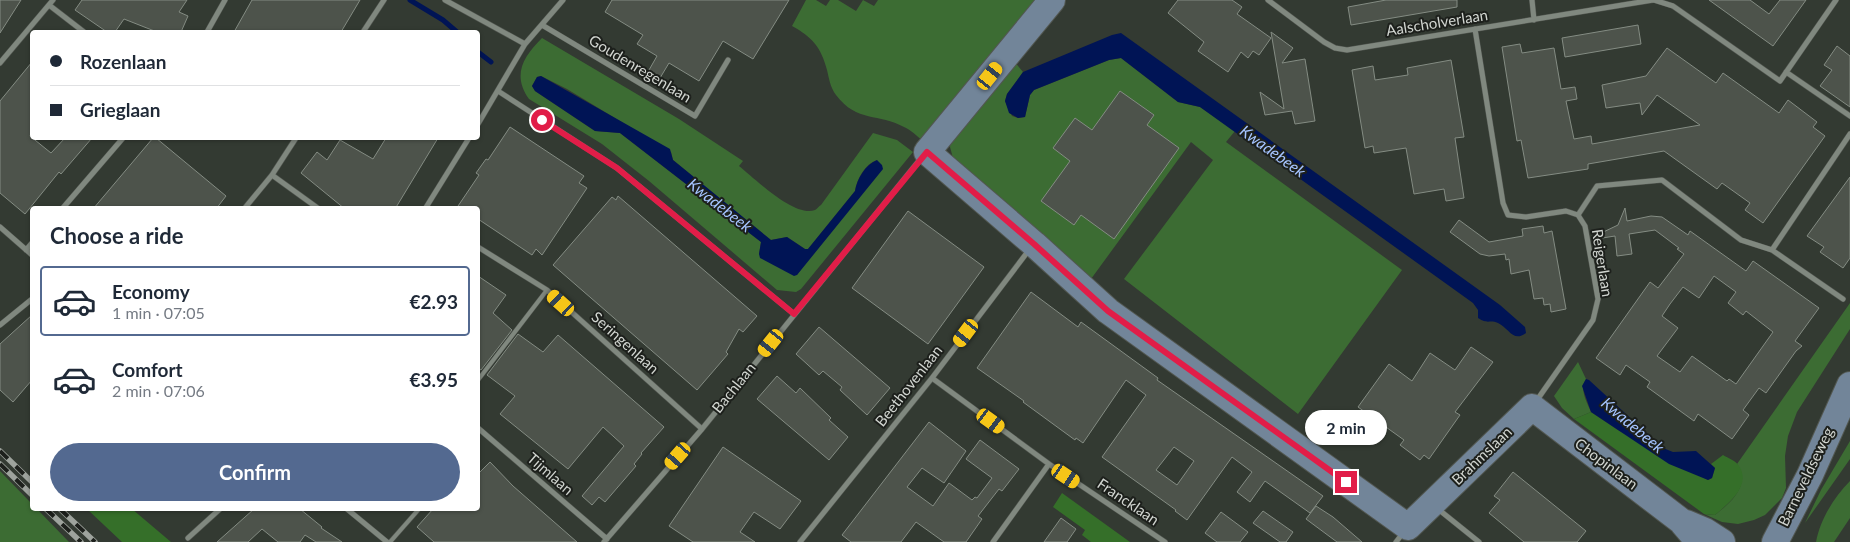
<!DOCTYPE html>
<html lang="en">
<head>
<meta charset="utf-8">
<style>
  body { margin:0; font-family:Lato,sans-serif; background:#f6f6f7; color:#1f2937; height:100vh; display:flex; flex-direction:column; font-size:19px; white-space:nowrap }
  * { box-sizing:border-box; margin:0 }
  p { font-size:16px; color:#747a83 }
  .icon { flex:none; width:28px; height:28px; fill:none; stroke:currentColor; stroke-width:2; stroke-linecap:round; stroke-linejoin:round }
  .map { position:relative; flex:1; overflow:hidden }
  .details { position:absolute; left:30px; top:206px; width:450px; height:305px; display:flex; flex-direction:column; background:#fff; border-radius:5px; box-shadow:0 1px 4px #0004 }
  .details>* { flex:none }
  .top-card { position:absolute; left:30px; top:30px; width:450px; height:110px; border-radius:5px; box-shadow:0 1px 4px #0004; display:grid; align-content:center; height:110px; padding:0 20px; background:#fff }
  .end { position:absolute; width:22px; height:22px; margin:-11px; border:6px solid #e11d48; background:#fff; box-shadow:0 0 0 2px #fff }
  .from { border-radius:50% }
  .bubble { position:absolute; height:35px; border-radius:18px; background:#fff; box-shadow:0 1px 4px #0004; font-size:16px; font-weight:700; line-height:35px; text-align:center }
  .car { position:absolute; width:15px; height:30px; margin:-15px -8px; border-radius:6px; box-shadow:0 0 4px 1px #0007; background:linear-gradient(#f5c518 24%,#345 0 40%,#f5c518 0 76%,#345 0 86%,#f5c518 0) }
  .top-card b { display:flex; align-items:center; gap:18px; height:48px; font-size:19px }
  .top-card b+b { border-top:1px solid #e0e1e3 }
  .top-card i { width:12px; height:12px; background:#1f2937 }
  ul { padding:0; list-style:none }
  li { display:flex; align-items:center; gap:15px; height:70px; margin:0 10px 8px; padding:0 10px; border:2px solid transparent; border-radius:5px }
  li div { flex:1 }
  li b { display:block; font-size:19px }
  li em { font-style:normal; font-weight:700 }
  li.current { border-color:#536990 }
  li>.icon { width:45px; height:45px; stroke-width:1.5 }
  h2 { padding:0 20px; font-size:22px; line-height:60px }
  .button { display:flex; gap:10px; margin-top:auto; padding:10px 20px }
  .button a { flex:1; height:58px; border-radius:30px; background:#536990; color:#fff; font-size:20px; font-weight:700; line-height:58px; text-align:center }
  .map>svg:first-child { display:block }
  .green { fill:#3c6c33; fill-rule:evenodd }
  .forest { fill:#356f29 }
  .water { fill:#001455 }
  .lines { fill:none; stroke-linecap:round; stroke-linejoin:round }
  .stream { stroke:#001455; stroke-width:5 }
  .building { fill:#4d534b; stroke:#848c83; fill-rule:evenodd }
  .lane-casing { stroke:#525751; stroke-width:5 }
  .street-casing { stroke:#525751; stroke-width:6 }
  .secondary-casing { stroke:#525751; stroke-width:28 }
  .lane { stroke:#80887f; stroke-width:4 }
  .street { stroke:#80887f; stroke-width:5 }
  .secondary { stroke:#728599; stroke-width:26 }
  .rail-casing { stroke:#9ea39d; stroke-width:5.5 }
  .rail { stroke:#1d201c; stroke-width:4; stroke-dasharray:11; stroke-linecap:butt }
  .route { stroke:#e11d48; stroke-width:6 }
  .labels { text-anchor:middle; stroke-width:4; stroke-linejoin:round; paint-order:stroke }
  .street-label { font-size:15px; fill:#d1d5d0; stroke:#1d201c }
  .water-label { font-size:16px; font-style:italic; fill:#a5c4ff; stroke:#1d201c }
</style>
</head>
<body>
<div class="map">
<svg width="1850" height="542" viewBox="0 0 1850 542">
  <rect width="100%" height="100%" fill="#333a32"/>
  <path class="green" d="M806 0H816L826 6 830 0H838L856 11 863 0 874 6 878 0H1038L923 141C917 136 911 130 904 127 879 113 857 123 836 95 830 87 829 78 827 70 821 47 812 37 792 26Z
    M542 38 679 119 743 161 739 166C754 178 795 218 815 210 817 209 819 206 821 205L873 133 897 140 913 152 801 289 796 292 777 290 649 181 602 144 529 99C512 75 523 57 542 38ZM541 76 567 89 671 152 673 160 771 240 787 237 805 249H808L855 191C857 179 865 164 877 160L797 275 759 254 761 242 620 133 595 131 535 91 532 86 537 77Z
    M1121 58 1178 102 1200 107 1235 131 1226 142 1402 270 1298 414 1124 279 1213 160 1191 142 1091 279 953 158 950 147 951 138 1013 60 1023 72 1007 94 1005 101 1012 116 1018 118 1025 117 1030 95 1034 90 1109 60Z
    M1850 303V329L1797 412 1788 436 1785 456 1786 488 1782 498 1765 515 1754 520 1738 524 1722 522 1704 514 1715 515C1730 503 1751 486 1737 464Z
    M1578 362 1586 379C1579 389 1587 402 1591 412L1574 419 1562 408 1554 396Z
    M1850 441V459L1805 523 1821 490Z
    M0 471 32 504V509H37L69 542H0Z
    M1850 481V518L1834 542H1816C1820 520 1834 497 1850 481Z"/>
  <path class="forest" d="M1591 412 1618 430 1708 480 1712 478 1715 468 1711 464 1723 455C1728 458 1736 461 1739 466 1752 486 1728 504 1715 515L1704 514 1574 419Z
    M1062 493 1130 542H1091L1082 535 1085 530 1053 507Z
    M87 509H132L171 542H122Z"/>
  <path class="water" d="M1121 33 1500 305 1525 327 1526 333C1513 343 1509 328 1498 323 1489 319 1489 325 1478 318V310L1473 303 1200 107 1178 102 1121 58 1109 60 1034 90 1030 95 1025 117 1018 118 1009 113 1005 101 1007 94 1023 72 1112 35Z
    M541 76 670 149 673 160 771 240 787 237 805 249H808L855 191C857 179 865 165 877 160L882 165 883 169 797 275 794 276 760 258 759 254 761 242 620 133 595 131 535 91 532 86 537 77Z
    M1586 379 1589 380 1663 448 1673 452 1696 451 1715 468 1712 478 1708 480 1669 464 1591 412 1582 386Z"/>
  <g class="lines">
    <path class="stream" d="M410 0 443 20 457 32
      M478 52 491 62"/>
  </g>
  <path class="building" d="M0 0H21L0 33Z
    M82 0H187L179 12 188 16 181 32H157L124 19 115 32H107L75 10Z
    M252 0H360L341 32H234Z
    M612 0H789L753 59 723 41 699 81 669 63 657 83 645 77 657 56 637 44 643 35 605 12Z
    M1178 0H1232L1242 7 1237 14 1271 38 1259 55 1253 51 1248 58 1241 52 1228 72 1198 51 1204 42 1168 13Z
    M1386 0H1457V7L1351 25 1348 7Z
    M1709 0H1750L1769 14 1780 0H1806L1773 46Z
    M1638 25 1641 44 1565 57 1562 38Z
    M1271 32 1293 48 1282 63 1305 59 1315 121 1295 124 1292 111 1265 115 1260 92 1284 109Z
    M1520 44 1522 53 1554 48 1561 89 1575 87 1577 99 1566 101 1574 139 1591 136 1592 144 1700 125 1657 95 1642 115 1640 103 1606 108 1602 85 1646 76 1667 48 1716 83 1723 73 1779 113 1788 100 1817 122 1813 127 1825 136 1763 223 1745 210 1750 203 1722 183 1717 189 1664 151 1588 164V169L1528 178 1521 140 1517 141 1502 47Z
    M1837 46 1850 56V107L1820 86 1832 70 1824 65Z
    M1451 60 1464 137 1455 138 1464 198 1446 201 1444 189 1414 194 1406 148 1374 153 1373 146 1365 148 1352 70 1373 66 1375 80 1408 75 1407 68Z
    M32 62V132L30 136 51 153 65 138H92L61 174 59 172 25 214 0 193V101Z
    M1120 91 1154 115 1147 125 1179 148 1114 239 1081 215 1074 225 1041 201 1070 161 1053 148 1075 118 1092 130Z
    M510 127 584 176 579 183 587 188 542 255 536 249 532 255 478 219V209H456L479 175 476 173 486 159 488 160Z
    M153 138H156L226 196 216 209H93Z
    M386 138H438L395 209H345L301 173 317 152 327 160 340 140 373 159Z
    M1850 177V258L1843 268 1820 252 1824 247 1807 236Z
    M618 196 757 316 743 332 739 329 726 352 728 354 697 390 553 265 612 197 616 200Z
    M1625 208 1627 221 1651 216 1662 217 1688 235 1690 231 1746 271 1753 261 1819 308 1795 341 1802 346 1796 351 1766 393 1759 388 1743 410 1749 415 1732 439 1698 414 1694 421 1647 387 1650 382 1626 365 1620 375 1596 358 1650 282 1658 288 1684 254 1677 249 1679 248 1655 230 1629 234 1632 254 1617 256 1615 236 1596 239 1595 236 1618 225ZM1714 276 1736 292 1728 303 1743 315 1746 311 1773 332 1736 384 1729 379 1727 381 1692 356 1680 372 1657 356 1678 328 1662 316 1670 304 1683 287 1699 298Z
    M908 211 984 267 928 344 852 288Z
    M1459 220 1489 242 1523 236 1522 229 1543 226 1544 233 1552 231 1566 309 1551 312 1550 304 1544 305 1543 298 1534 299 1529 270 1511 274 1509 259 1506 260 1505 254 1489 256 1480 254 1450 232Z
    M478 276 506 295 493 313 512 330 481 370 478 368Z
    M1031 292 1078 327 1081 322 1158 378 1157 380 1323 496 1310 513 1265 481 1250 502 1237 492 1252 472 1232 457 1187 520 1175 511 1176 510 1102 457 1146 395 1126 380 1083 443 1076 438 1075 440 1023 402 1024 401 977 368ZM1174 447 1194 461 1177 485 1156 470Z
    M32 315V380L13 402 0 390V344Z
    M819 327 890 388 867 415 840 390 842 387 823 371 819 375 796 354Z
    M518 334 543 352 558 335 664 427 641 453 642 454 634 464 636 466 605 502 599 497 592 505 582 496 624 446 603 427 568 469 500 414 515 396 487 375Z
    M1471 347 1493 362 1455 412 1460 415 1429 459 1424 455 1420 460 1400 445 1404 440 1358 407 1389 364 1412 381 1430 353 1455 370Z
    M777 376 796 393 800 388 831 418 829 420 848 437 829 460 757 399Z
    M929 422 966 451 944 483 922 468 907 487 933 506 949 483 972 500 975 497 977 498 992 478 966 459 980 440 1019 469 1002 491 999 489 978 516 982 519 966 542H944L916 522 901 542H851L842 535Z
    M723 447 801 501 780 529 754 512 740 532 755 542H693L669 526Z
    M490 462 513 486 577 542H434L417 527 433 509H478V474Z
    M1513 472 1586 531 1577 542H1524L1489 513 1500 500 1494 496Z
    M1316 506 1333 517 1362 542H1337L1306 519Z
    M254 509H300L322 527 321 528 342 542H316L305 535 300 542H278L262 529 248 542H217Z
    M1263 511 1293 532 1286 542H1280L1253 523Z
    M1221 512 1248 532 1240 542H1217L1205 533Z
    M1061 518 1076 529 1067 542H1044Z"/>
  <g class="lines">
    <g class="lane-casing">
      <path id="lane" d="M478 380 547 290
        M390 542 419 509"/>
    </g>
    <g class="street-casing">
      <path id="street" d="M445 0 525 44
        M1268 0 1324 42 1335 48 1347 50 1653 0
        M1532 0 1534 20
        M1654 0 1673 6 1780 81 1836 0
        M49 5 84 32
        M542 25 695 116 728 60
        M1475 29 1503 203 1508 215 1526 217 1566 211 1578 215 1585 226 1598 299 1593 320 1537 400
        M207 32 225 0
        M363 32 384 0
        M0 63 53 0
        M1786 72 1850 116
        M498 91 617 168 794 314
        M478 124 525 44 563 0
        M272 175 319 209
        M62 209 123 138
        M244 209 272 175 296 138
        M425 209 469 138
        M1578 215 1597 186 1662 180 1741 240 1772 250 1850 134
        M0 227 32 255
        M478 247 547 290 702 429
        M26 250 32 243
        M1772 250 1843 299
        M0 325 32 299
        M932 378 1049 464 1165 542
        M478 428 607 539
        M347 509 387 542
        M1438 509 1479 542
        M188 538 220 509
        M604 542 702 429 922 157
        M800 542 932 378 1029 250
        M993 542 1049 464
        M1396 542 1403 533"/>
    </g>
    <g class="secondary-casing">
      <path id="secondary" d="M1052 0 927 152 1034 244 1108 311 1408 527 1532 407 1681 521 1699 542
        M1686 523 1705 531 1722 542
        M1775 542 1810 475 1850 385"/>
    </g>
    <use href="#lane" class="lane"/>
    <use href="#street" class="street"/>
    <use href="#secondary" class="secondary"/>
    <g class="rail-casing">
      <path id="rail" d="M0 451 32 482
        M0 464 32 495
        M46 509 81 542
        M60 509 95 542"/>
    </g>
    <use href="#rail" class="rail"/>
  </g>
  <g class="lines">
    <path class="route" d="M542 120 617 168 794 314 927 152 1034 244 1108 311 1346 482"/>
  </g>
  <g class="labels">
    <g class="street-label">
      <text transform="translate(1437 23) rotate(-9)" y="5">Aalscholverlaan</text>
      <text transform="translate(640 69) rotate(31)" y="5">Goudenregenlaan</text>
      <text transform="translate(1602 263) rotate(81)" y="5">Reigerlaan</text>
      <text transform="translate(625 343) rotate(42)" y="5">Seringenlaan</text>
      <text transform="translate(909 386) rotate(-52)" y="5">Beethovenlaan</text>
      <text transform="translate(734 388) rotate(-51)" y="5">Bachlaan</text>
      <text transform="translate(1482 456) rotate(-44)" y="5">Brahmslaan</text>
      <text transform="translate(1606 464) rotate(37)" y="5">Chopinlaan</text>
      <text transform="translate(550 474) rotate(41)" y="5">Tijmlaan</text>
      <text transform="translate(1806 477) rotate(-64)" y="5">Barneveldseweg</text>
      <text transform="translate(1128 502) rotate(34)" y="5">Francklaan</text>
    </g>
    <g class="water-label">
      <text transform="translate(1273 151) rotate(36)" y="6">Kwadebeek</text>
      <text transform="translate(720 205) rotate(38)" y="6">Kwadebeek</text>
      <text transform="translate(1633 425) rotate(40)" y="6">Kwadebeek</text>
    </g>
  </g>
</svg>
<i class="end from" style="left:542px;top:120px"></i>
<i class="end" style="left:1346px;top:482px"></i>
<div class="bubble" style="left:1305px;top:410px;width:82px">2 min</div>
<i class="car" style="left:990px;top:76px;rotate:39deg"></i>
<i class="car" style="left:561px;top:303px;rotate:312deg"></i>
<i class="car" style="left:966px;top:333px;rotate:217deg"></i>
<i class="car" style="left:771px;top:343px;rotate:219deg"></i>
<i class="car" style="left:991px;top:421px;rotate:126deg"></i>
<i class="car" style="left:678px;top:456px;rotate:221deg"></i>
<i class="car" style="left:1066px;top:476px;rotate:124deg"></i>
<div class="top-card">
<b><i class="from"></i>Rozenlaan</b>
<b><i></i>Grieglaan</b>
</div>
<section class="details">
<h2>Choose a ride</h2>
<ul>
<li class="current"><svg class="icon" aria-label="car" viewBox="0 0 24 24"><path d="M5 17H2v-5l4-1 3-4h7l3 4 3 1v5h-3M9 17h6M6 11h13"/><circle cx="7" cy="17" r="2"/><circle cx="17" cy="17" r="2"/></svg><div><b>Economy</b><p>1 min · 07:05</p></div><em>€2.93</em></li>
<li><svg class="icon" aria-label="car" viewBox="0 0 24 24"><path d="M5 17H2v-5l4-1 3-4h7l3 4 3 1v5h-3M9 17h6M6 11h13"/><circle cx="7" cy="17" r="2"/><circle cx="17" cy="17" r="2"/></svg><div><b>Comfort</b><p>2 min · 07:06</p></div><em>€3.95</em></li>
</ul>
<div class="button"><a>Confirm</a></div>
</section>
</div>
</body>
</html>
